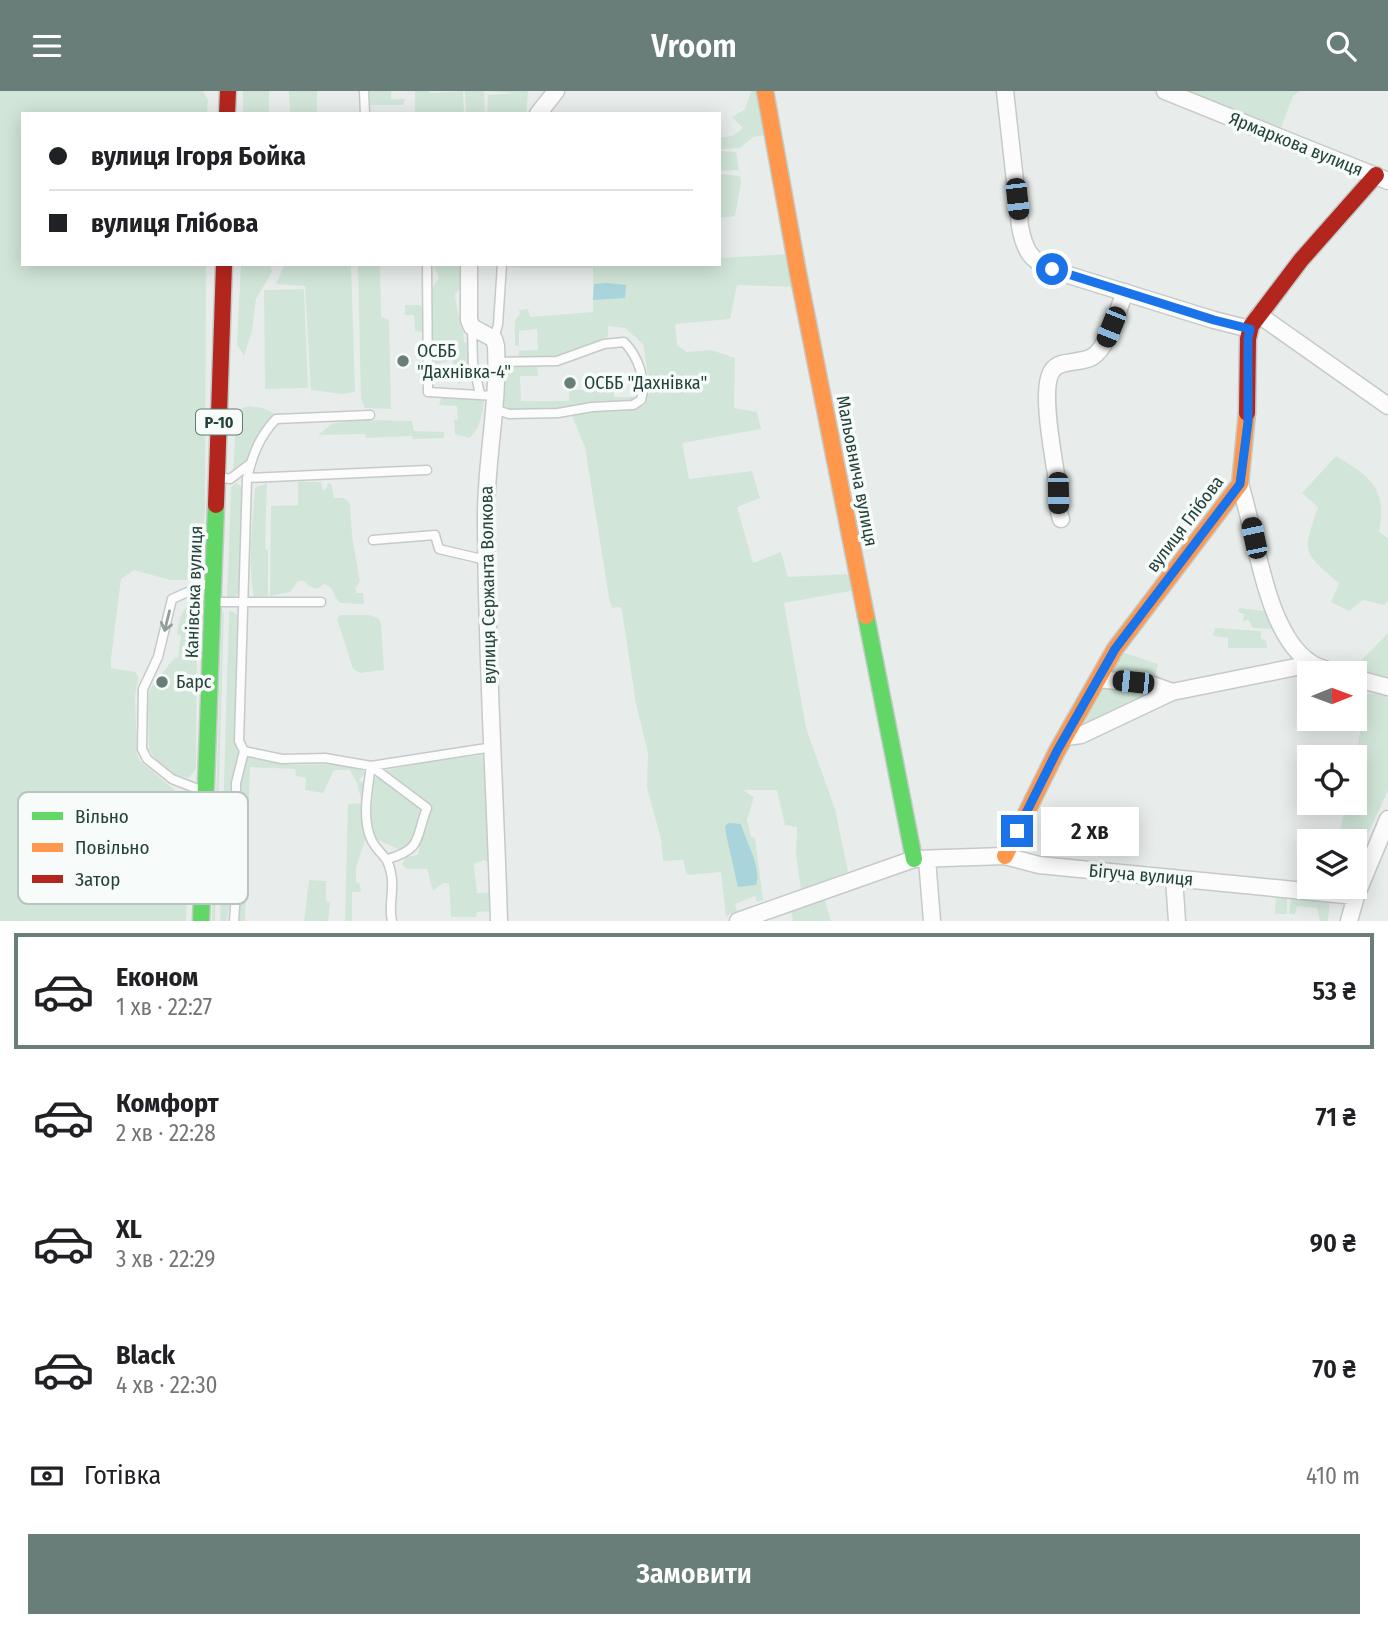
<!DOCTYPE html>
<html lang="uk">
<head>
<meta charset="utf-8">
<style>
  body { margin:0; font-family:"Fira Sans Condensed",sans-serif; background:#f2f2f2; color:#202124; height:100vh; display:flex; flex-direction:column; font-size:26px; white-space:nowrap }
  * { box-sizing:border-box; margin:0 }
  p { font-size:23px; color:#757577 }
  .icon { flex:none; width:38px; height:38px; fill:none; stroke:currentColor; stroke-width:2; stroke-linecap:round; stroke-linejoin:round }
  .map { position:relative; height:830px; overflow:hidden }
  .panel { display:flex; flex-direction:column; background:#fff; flex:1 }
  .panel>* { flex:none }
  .guide { position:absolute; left:21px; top:21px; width:700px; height:154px; border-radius:0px; box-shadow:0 4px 18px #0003; display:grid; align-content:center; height:154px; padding:0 28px; background:#fff }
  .needle { width:46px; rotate:89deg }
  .controls { position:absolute; left:1297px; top:570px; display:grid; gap:14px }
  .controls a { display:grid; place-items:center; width:70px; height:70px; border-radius:0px; background:#fff; box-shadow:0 4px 18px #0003; font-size:35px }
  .end { position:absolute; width:32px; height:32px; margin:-16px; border:9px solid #1a73e8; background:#fff; box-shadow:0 0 0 4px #fff }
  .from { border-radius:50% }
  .bubble { position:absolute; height:49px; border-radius:0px; background:#fff; box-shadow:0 4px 18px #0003; font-size:23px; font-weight:600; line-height:49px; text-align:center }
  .car { position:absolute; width:21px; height:42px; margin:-21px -10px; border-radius:9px; box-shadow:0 0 5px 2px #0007; background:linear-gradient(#222 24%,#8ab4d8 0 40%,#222 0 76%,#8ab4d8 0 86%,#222 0) }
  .guide b { display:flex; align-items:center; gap:24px; height:66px; font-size:26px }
  .guide b+b { border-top:2px solid #e0e0e0 }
  .guide i { width:18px; height:18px; background:#202124 }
  ul { padding:12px 0 0; list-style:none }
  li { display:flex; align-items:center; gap:21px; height:116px; margin:0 14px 10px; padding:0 14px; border:4px solid transparent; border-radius:0px }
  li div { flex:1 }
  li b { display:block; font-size:26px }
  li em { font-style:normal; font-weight:600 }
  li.selected { border-color:#697e78 }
  li>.icon { width:63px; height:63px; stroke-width:1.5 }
  .pay { display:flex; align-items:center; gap:18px; height:77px; padding:0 28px; font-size:26px }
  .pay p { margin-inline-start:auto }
  .action { display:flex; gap:14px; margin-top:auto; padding:14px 28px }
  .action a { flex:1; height:80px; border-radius:0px; background:#697e78; color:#fff; font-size:28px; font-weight:600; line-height:80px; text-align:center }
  header { display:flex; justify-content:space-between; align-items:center; height:91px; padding:0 28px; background:#697e78; color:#fff; font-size:32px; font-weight:600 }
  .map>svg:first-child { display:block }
  .green { fill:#d1e6d8 }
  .water { fill:#a9d4db }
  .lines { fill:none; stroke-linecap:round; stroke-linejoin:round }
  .lane-casing { stroke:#c5cac8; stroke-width:11 }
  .street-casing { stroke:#c5cac8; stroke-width:19 }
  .fast-casing { stroke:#c3cbc8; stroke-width:19 }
  .slow-casing { stroke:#c3cbc8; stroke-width:19 }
  .jam-casing { stroke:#c3cbc8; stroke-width:19 }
  .lane { stroke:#fcfcfc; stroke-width:8 }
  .street { stroke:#fcfcfc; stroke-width:16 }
  .fast { stroke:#63d668; stroke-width:16 }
  .slow { stroke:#ff974d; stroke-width:16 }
  .jam { stroke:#b3261e; stroke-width:16 }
  .oneway { stroke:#909f9b }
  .route { stroke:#1a73e8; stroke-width:9 }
  .poi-dot { fill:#697e78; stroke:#f7fbf9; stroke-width:2.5 }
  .labels { text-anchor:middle; stroke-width:7; stroke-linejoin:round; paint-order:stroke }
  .shield { fill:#f7fbf9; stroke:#637a73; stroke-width:2 }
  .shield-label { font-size:16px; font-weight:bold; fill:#24423a }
  .street-label { font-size:18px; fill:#24423a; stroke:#f7fbf9 }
  .poi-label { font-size:18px; fill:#24423a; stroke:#f7fbf9; text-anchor:start }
  .key { fill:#f7fbf9; stroke:#b8c4c0; stroke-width:2 }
  .key-label { font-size:19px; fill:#24423a }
</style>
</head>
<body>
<header><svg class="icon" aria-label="menu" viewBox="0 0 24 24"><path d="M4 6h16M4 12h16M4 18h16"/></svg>Vroom<svg class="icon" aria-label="search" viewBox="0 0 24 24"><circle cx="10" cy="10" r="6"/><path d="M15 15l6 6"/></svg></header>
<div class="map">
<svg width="1388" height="830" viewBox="0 0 1388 830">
  <rect width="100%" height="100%" fill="#e8edeb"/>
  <path class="green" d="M0 0H203L208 9 207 23H23V173H206L205 422 199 471 189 489H170L134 479 121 488 111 568V577L135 581 138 586 135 606 137 664 140 670 189 711 191 728 189 738 186 830H0Z
    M243 0H269V23H243Z
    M289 0H317V23H290Z
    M370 0H391V8H405L403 14H370Z
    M415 0H429L430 2 463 0 464 23H415Z
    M465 0H484L485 23H466Z
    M487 0H528L526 23H487L488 4 517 2Z
    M752 0H761L765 44 753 46 740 57 719 58V47L732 45 743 37 732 26 744 19Z
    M1188 0H1300L1293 5 1281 37Z
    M719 60 736 61 739 79 719 80Z
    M719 83 740 85 741 92 735 125 719 127Z
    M790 163 796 196 737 194 730 228 675 233 677 254 687 261 711 259 735 267 734 317 757 321 761 338 682 352 689 388 752 380 760 407 737 416 753 472 781 461 788 486 850 483 856 499 784 512 806 637 835 718 848 781 801 798 796 764 797 736 785 734 777 699H743L754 706 747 729 751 746 755 747 763 809 757 811 755 805 735 813 737 820 726 825 721 781 689 784 686 782 683 769 663 770 661 748 647 697 648 662 636 613 622 520 620 516 612 517 609 507 585 356 571 323 591 319 638 317 645 314 650 299 643 253 625 237 608 235V246L559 265 517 267 519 260 538 259 537 238 519 240V255H515V229L520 223 519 219 528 218 530 226 593 221V177H520L509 176V173H719V167Z
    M241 173H270L272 181 256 208 252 240 244 265 237 253Z
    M285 173H351L355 301 342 303 311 299 305 195 276 193Z
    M358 173H380L381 226 389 229 391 318 365 317 361 308Z
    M433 173H461V198L455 203C456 221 464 234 464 251L476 257 471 278 459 294 452 269 433 274 432 197 439 187Z
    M304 198 308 297 265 298 264 199Z
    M405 214H420L425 219 426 236 422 241 415 240 414 224H405Z
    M511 274H537L538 285H520L521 310H569V299H614V306H639L638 294 643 293 641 307 637 310C614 312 522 327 507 318 497 312 502 286 506 277Z
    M447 305 484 308C483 321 480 339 469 347L455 343 454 329 458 328 457 315 439 314 441 308Z
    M249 315 263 317 276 323 261 339 244 375 233 381 237 319Z
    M365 329 412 330 414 340 444 341V347L413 348 412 345 366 347 365 343 318 344 333 332Z
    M1336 365C1369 385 1388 396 1379 441L1388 447V510L1384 514 1363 509 1349 520 1331 511 1339 492C1302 460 1302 463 1318 416L1302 402Z
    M298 391H321L323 399 326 398 328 392 331 393 334 407H344L350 412 352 445 360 491 356 496V502H363L364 513 340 512C333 505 335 497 324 493L317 498 309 495 304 490H298L290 501 270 505 271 415 298 414Z
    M236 392 244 397C245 405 247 416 244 424 243 430 239 433 240 440 241 461 251 491 233 508L227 507 231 396Z
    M267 392 265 458 268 459V505L254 506C247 472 253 432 255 397Z
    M187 516 197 520 196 678 189 687C173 686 158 673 149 659L148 608 150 598 175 566 178 567 181 544 177 543C179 533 179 523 187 516Z
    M1239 517 1265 520 1273 538 1253 537 1248 529 1243 530 1244 523 1238 521Z
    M231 520 236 523 241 533 236 634 238 665 233 683 231 701V799L227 830H220L229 521Z
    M224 521 215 830H212L222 522Z
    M340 524H369L378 527 381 532 384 579 360 582 353 578 337 528Z
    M1215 537 1261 540V548L1266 549 1267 557H1228V547L1213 545Z
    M1388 542V592L1355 576Z
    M1119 560 1158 573 1155 585 1151 590 1112 582Z
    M1112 594 1151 602 1081 638 1104 597Z
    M1379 602 1388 603V700L1369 740 1363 746 1355 769 1354 751H1338L1346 712H1354L1355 669 1367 603Z
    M484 664 489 665 492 773 484 769 474 773 477 802H492V820L477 821 476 826H451L449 792H443L433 800 427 778H407L402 773 406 766 418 764 421 747 402 760 376 748 371 731 374 689 377 686H383L381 680 439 669Z
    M247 667 291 674 341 673 364 680 365 682 359 689 365 692 367 743 356 777V791L360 793 361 801H352V830H345L348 713 362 712 357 692 350 679H334L323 702 305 699 306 687 296 685 295 678 250 676 245 830H237C239 806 242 782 242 759 243 739 233 680 247 667Z
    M309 789 326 790V809L330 812 328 830H304Z
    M1276 803 1330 808 1328 830H1320L1317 817 1297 815 1295 823H1289L1291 807 1287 808V823H1275Z
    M824 806 831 830H793L791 818Z"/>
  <path class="water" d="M608 192 626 194 625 207 593 209 594 193Z
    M729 732 741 733C746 751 762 776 756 794L738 796 726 743 725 735Z"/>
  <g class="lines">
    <g class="lane-casing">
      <path id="lane" d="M364 0 365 23
        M427 173 428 301 496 305
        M472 236 473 272 480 303
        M494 248 498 234 502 173
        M494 318 509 323 558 322 592 316 633 314 641 309C647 290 638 265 624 251L604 253 557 270 497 271
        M370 324 276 328C259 346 253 363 247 387L239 650 244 660 282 668 325 667 371 675 493 656
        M220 386 230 388 250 373
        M247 387 427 379
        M373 449 435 444 439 458 486 469
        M216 511H321
        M371 675C368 697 361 729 372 750 379 764 387 762 391 782 395 798 388 814 392 830
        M371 675 427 717C415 747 423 758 388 768
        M203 700 172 688 147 668 142 658 143 598 158 566 172 508 208 492
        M234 830 237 788 236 692 244 660"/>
    </g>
    <g class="street-casing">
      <path id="street" d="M1005 0 1020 135C1025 165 1034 172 1062 182L1214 229 1250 238
        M1165 0 1388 90
        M538 23 556 0
        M469 173V229L472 236 494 248 496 255C499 312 486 368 486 425 486 560 495 695 499 830
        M1259 224 1388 315
        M1240 393C1256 442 1265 543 1311 572 1319 578 1333 580 1342 583
        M1061 428C1057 418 1059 407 1058 396 1055 373 1039 298 1052 280 1059 268 1080 273 1092 266 1108 257 1118 218 1125 201
        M1354 587 1388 596
        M1098 588 1153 594 1172 601
        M1066 646 1081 644 1172 601 1311 573
        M927 768 932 830
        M1174 787 1177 830
        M738 830 914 768 1005 765 1039 774 1356 805
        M1349 830 1356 805 1388 728"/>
    </g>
    <g class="fast-casing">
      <path id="fast" d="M866 525 914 768
        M201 830 216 414"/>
    </g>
    <g class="slow-casing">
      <path id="slow" d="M765 0 798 182 866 525
        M1005 765 1057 660 1115 558 1240 393 1247 322"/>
    </g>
    <g class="jam-casing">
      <path id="jam" d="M227 23 228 0
        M1247 322 1248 248 1251 235 1301 169 1376 84
        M216 414 224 173"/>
    </g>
    <use href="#lane" class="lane"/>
    <use href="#street" class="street"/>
    <use href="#fast" class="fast"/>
    <use href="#slow" class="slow"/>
    <use href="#jam" class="jam"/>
  </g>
  <defs><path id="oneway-shaft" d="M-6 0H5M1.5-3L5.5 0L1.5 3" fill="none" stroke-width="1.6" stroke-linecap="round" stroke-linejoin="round" transform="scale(1.75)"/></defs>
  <use class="oneway" href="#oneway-shaft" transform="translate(167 530) rotate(104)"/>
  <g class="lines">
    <path class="route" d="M1017 740 1057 660 1115 558 1240 393 1248 331V248L1250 238 1214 229 1052 178"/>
  </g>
  <g class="poi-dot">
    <circle cx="403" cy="270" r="7"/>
    <circle cx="570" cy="292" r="7"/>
    <circle cx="162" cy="591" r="7"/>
  </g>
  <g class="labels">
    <rect class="shield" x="196" y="318.5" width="46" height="25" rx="5"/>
    <g class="shield-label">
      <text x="219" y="337">Р-10</text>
    </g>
    <g class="street-label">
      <text transform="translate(1296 53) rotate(22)" y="6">Ярмаркова вулиця</text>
      <text transform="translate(857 380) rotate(79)" y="6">Мальовнича вулиця</text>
      <text transform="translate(1185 433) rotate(-53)" y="6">вулиця Глібова</text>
      <text transform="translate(488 494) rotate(-91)" y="6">вулиця Сержанта Волкова</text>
      <text transform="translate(194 501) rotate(-88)" y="6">Канівська вулиця</text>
      <text transform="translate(1141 784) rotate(5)" y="6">Бігуча вулиця</text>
    </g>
    <g class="poi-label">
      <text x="417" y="266">ОСББ<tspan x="417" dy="21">"Дахнівка-4"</tspan></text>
      <text x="584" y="298">ОСББ "Дахнівка"</text>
      <text x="176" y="597">Барс</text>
    </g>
  </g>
  <rect x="18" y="701" width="230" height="112" rx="10" class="key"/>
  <rect x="32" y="721" width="31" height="8" fill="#63d668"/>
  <rect x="32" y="752" width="31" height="9" fill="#ff974d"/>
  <rect x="32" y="784" width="31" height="8" fill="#b3261e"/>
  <g class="key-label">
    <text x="75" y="732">Вільно</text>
    <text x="75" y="763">Повільно</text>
    <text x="75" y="795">Затор</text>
  </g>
</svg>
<div class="controls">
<a><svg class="needle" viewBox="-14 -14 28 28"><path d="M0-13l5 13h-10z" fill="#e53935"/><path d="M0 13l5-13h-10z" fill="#757577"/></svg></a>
<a><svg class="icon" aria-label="locate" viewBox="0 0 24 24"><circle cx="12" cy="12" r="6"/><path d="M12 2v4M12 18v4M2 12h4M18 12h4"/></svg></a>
<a><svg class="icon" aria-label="layers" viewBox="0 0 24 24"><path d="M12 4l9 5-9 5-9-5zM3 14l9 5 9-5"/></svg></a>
</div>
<i class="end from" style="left:1052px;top:178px"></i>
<i class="end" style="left:1017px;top:740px"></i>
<div class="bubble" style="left:1041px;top:716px;width:98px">2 хв</div>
<i class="car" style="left:1017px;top:108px;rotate:174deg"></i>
<i class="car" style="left:1111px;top:236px;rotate:202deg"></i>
<i class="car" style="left:1058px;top:402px;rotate:179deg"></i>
<i class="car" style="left:1254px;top:447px;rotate:348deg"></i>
<i class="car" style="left:1133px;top:591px;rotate:276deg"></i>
<div class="guide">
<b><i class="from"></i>вулиця Ігоря Бойка</b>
<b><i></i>вулиця Глібова</b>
</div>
</div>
<section class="panel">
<ul>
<li class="selected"><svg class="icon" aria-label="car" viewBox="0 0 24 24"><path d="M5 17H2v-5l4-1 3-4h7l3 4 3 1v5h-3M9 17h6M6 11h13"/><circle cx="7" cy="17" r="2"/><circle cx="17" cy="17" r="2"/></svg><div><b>Економ</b><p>1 хв · 22:27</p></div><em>53 ₴</em></li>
<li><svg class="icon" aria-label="car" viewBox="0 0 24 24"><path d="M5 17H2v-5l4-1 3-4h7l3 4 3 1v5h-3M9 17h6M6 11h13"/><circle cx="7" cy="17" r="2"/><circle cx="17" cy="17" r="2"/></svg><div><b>Комфорт</b><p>2 хв · 22:28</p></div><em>71 ₴</em></li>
<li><svg class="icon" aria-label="car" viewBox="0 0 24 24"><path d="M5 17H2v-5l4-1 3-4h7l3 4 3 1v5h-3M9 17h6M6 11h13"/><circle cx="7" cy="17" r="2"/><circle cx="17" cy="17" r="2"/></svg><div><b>XL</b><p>3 хв · 22:29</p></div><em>90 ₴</em></li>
<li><svg class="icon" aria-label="car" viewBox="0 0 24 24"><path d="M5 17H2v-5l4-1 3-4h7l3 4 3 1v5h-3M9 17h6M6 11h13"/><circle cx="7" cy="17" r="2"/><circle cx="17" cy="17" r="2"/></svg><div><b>Black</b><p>4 хв · 22:30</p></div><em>70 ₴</em></li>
</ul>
<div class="pay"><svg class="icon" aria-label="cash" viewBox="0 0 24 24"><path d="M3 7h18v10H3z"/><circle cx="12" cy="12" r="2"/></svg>Готівка<p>410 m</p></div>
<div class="action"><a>Замовити</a></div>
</section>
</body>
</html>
